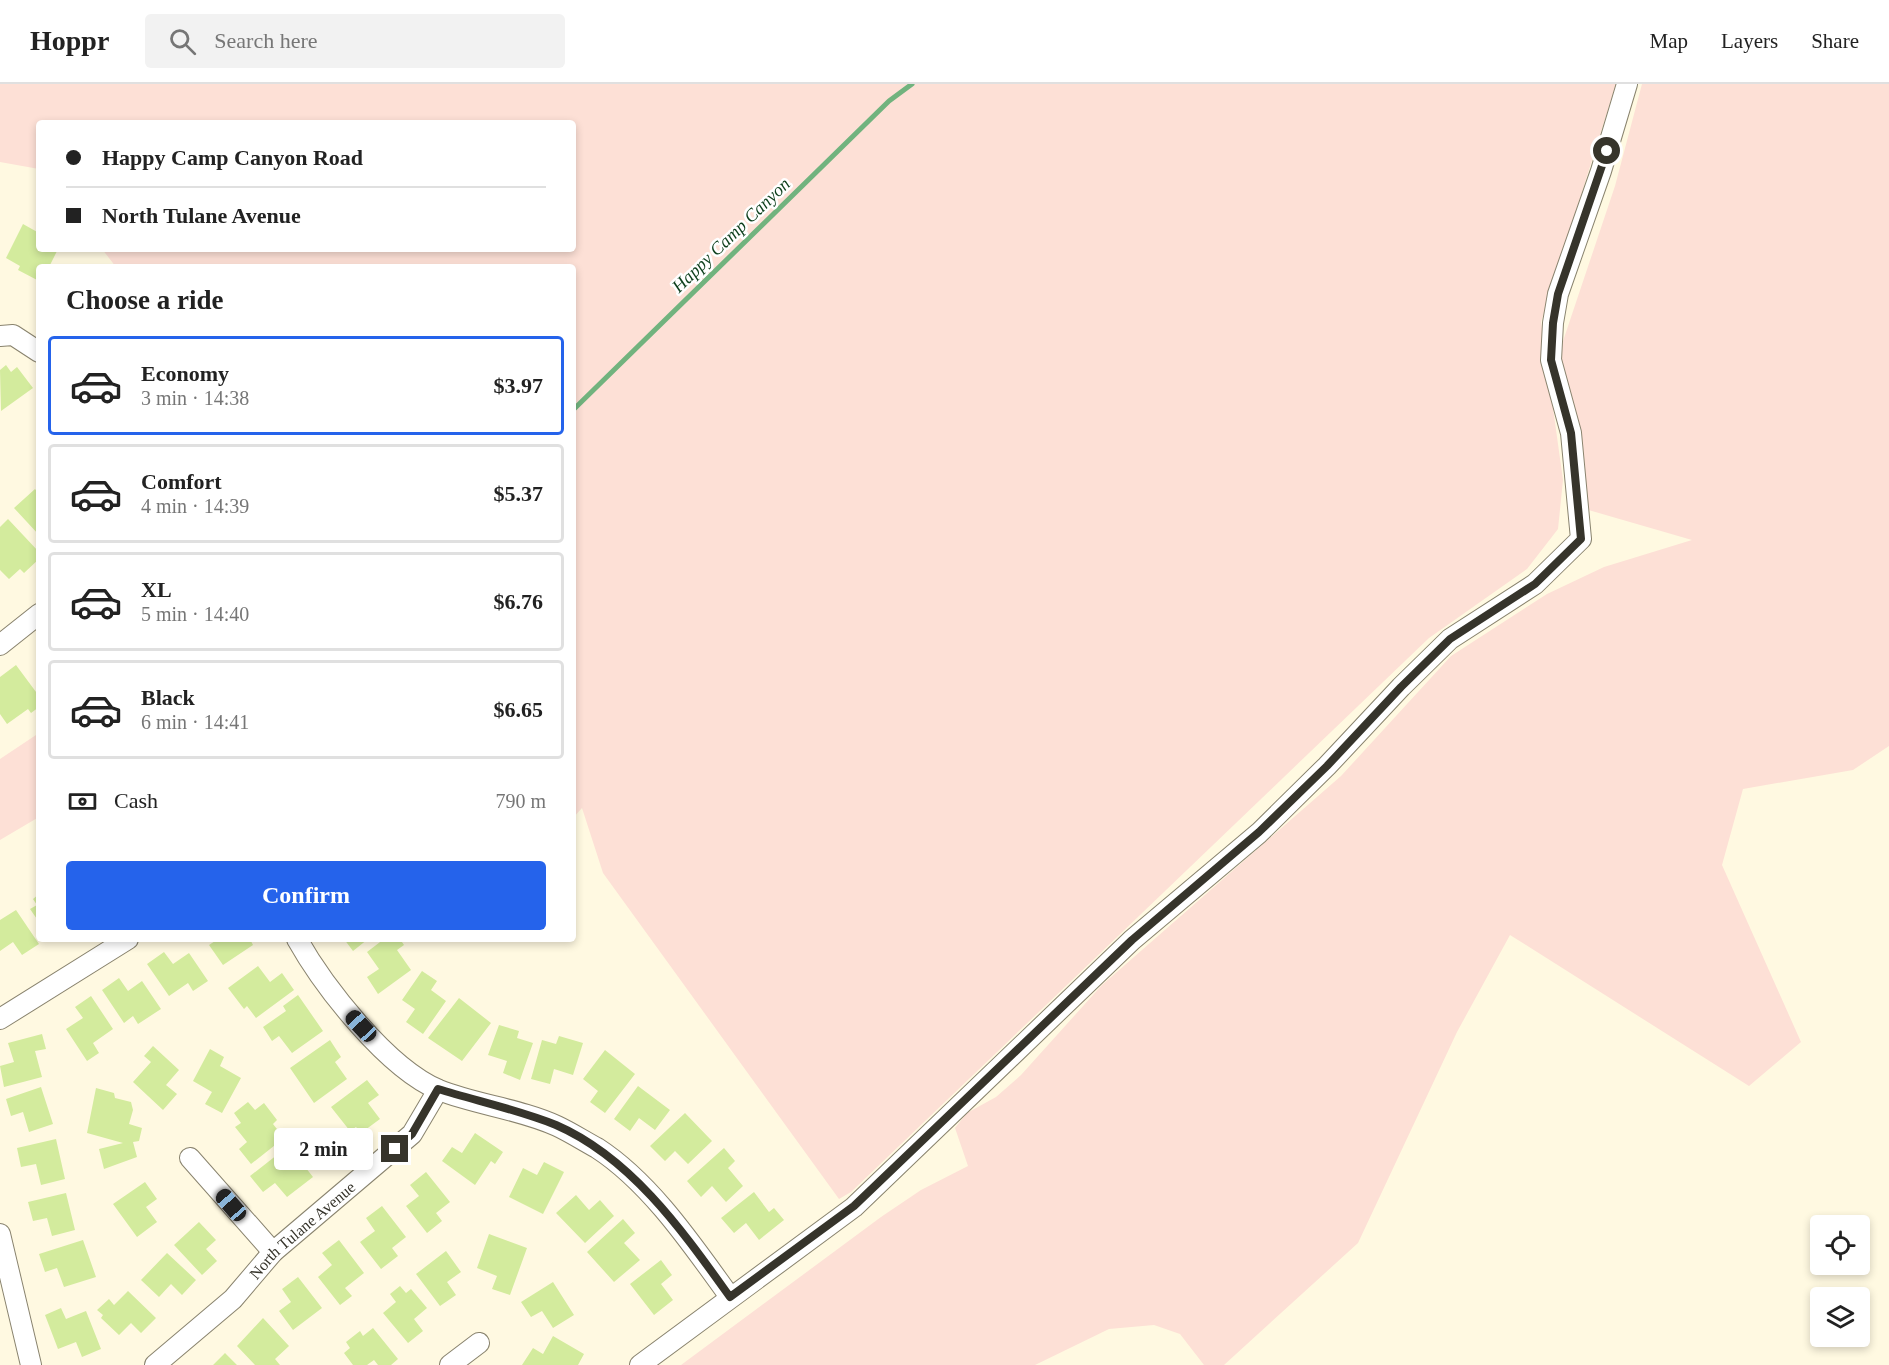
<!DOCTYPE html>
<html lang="en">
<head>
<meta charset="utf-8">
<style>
  body { margin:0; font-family:"Times New Roman",serif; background:#f2f2f2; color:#222; height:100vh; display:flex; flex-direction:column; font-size:22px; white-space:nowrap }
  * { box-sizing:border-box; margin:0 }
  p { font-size:20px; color:#767676 }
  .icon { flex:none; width:33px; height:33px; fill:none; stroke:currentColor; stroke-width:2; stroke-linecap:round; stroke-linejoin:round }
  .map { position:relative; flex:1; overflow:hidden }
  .details { position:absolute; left:36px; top:180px; width:540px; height:678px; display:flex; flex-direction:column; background:#fff; border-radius:6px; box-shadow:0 3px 9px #0003 }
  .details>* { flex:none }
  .hud { position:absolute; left:36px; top:36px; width:540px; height:132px; border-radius:6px; box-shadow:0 3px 9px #0003; display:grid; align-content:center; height:132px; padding:0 30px; background:#fff }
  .fabs { position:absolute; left:1810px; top:1131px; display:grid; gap:12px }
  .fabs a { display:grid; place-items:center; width:60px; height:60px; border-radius:6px; background:#fff; box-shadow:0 3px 9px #0003; font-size:30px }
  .end { position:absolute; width:27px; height:27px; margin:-14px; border:8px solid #36342b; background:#fff; box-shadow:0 0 0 3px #fff }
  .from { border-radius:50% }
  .bubble { position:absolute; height:42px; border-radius:6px; background:#fff; box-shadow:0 3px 9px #0003; font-size:20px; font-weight:600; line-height:42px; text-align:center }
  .car { position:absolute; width:18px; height:36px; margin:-18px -9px; border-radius:8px; box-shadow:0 0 4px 2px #0007; background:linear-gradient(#222 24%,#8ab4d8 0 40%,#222 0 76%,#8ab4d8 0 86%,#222 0) }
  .hud b { display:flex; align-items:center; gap:21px; height:57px; font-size:22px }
  .hud b+b { border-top:2px solid #e0e0e0 }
  .hud i { width:15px; height:15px; background:#222 }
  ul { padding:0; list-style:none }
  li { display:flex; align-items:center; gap:18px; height:99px; margin:0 12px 9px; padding:0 18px; border:3px solid #e0e0e0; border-radius:6px }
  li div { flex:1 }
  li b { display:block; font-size:22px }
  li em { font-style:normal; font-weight:600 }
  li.selected { border-color:#2563eb }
  li>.icon { width:54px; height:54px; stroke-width:1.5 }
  h2 { padding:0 30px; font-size:27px; line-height:72px }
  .pay { display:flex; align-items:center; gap:15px; height:66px; padding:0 30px; font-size:22px }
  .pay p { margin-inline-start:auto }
  .action { display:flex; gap:12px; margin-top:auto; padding:12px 30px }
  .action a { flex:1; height:69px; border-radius:6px; background:#2563eb; color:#fff; font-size:24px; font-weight:600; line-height:69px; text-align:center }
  header { display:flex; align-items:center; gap:36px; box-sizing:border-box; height:84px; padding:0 30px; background:#fff; border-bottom:2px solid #e0e0e0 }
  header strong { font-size:28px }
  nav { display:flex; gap:33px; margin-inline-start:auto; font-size:21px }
  .search { width:420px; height:54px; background:#f2f2f2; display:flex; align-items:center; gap:15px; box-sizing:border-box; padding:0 21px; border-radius:6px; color:#767676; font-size:22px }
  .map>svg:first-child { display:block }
  .green { fill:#fde0d6 }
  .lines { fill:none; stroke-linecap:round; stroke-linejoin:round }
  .stream { stroke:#71b37e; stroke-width:5 }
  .building { fill:#d3eb9d }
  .street-casing { stroke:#89836e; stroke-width:22 }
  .street { stroke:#fff; stroke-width:20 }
  .route { stroke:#36342b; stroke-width:8 }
  .labels { text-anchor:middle; stroke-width:5; stroke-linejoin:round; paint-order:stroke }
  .street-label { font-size:16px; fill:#36342b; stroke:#fff }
  .water-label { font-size:18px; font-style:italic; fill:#0d3f1c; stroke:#fff }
</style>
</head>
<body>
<header>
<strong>Hoppr</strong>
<div class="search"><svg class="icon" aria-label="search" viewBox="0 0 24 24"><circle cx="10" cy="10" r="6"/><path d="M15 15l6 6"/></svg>Search here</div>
<nav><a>Map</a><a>Layers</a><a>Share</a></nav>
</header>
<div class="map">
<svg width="1889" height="1281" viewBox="0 0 1889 1281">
  <rect width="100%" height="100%" fill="#fff9e1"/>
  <path class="green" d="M0 0H1616L1541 238 1563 396 1558 445 1527 485 1429 554 851 1108 839 1115 603 789 582 724 573 734V183H116L102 165H573V39H39V85L0 78Z
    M1642 0H1889V662L1853 686 1743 705 1722 781 1801 958 1749 1002 1510 851 1457 948 1358 1159 1224 1281H1204L1180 1250 1154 1241 1109 1245 1035 1281H681L881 1133 921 1106 968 1082 955 1044 967 1029 996 1013 1021 991 1102 901 1341 692 1451 572 1547 510 1604 483 1692 456 1585 425 1557 275 1615 102Z
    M39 649V733L0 756V675Z"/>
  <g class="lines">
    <path class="stream" d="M573 326 889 17 912 0"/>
  </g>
  <path class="building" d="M23 140 39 149V165H58L49 183H39V197L18 186 20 182 6 174Z
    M6 281 11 288 17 283 33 304 1 327 0 286Z
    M35 405 39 410V451L14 424Z
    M8 435 39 468V475L24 489 20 485 9 495 0 486V443Z
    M16 581 39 612V623L31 629 28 625 7 640 0 630V593Z
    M39 810V838L30 825 37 821 33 815Z
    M16 826 39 860 22 871 13 858 0 867V836Z
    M218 855H250L253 861 223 881 209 861Z
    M344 855H368L353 867Z
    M384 855H400L404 861 397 866 411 886 378 910 367 893 379 885 367 868Z
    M164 868 173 880 189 869 208 897 193 907 188 899 169 912 147 880Z
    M258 882 270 898 282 889 294 906 256 934 247 922 244 925 228 904Z
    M422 887 437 897 431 906 446 917 423 950 406 938 415 925 402 916Z
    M119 894 128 907 142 897 161 925 138 940 133 932 124 939 102 906Z
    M298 911 323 947 292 969 279 952 272 957 263 943 286 927 283 922Z
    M91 912 113 945 93 959 99 969 87 977 66 945 83 934 75 923Z
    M459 914 491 939 462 977 428 954Z
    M499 941 519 947 517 954 533 959 520 996 503 989 507 977 488 971Z
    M42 950 46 965 35 967 42 993 4 1003 0 982 14 978 8 959Z
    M559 952 583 959 573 991 554 985 550 1000 531 995 542 956 556 960Z
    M330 956 341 973 335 978 347 995 314 1019 290 984Z
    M153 962 179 986 166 1001 177 1010 163 1026 133 998 151 978 144 972Z
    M210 965 224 973 220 982 241 994 222 1029 205 1020 212 1008 193 997Z
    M605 966 635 990 605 1029 590 1018 598 1007 583 995Z
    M367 996 379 1011 368 1019 380 1035 361 1049 356 1043 350 1047 331 1023Z
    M638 1002 670 1026 655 1046 639 1034 630 1047 614 1035Z
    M41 1003 53 1040 29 1048 23 1028 11 1032 6 1015Z
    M96 1004 114 1009 115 1014 131 1018 133 1026 129 1040 142 1044 139 1057 133 1058 137 1073 104 1085 99 1065 123 1059 87 1049Z
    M248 1018 255 1026 264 1019 277 1036 273 1040 284 1054 251 1080 239 1065 247 1058 235 1043 241 1039 234 1029Z
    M685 1029 712 1057 688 1080 675 1067 665 1077 650 1062Z
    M475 1049 503 1068 495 1080 491 1077 475 1101 442 1077 452 1063 462 1069Z
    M56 1055 65 1095 41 1101 36 1080 21 1083 17 1064Z
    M724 1064 735 1077 728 1084 743 1102 726 1118 712 1102 701 1113 687 1097Z
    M282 1067 295 1084 302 1079 313 1093 287 1113 275 1099 263 1108 250 1092Z
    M544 1078 564 1088 543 1130 509 1113 523 1084 537 1091Z
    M426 1088 450 1118 436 1129 442 1137 427 1149 406 1122 419 1112 410 1101Z
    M145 1098 157 1115 146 1123 157 1138 137 1153 113 1120Z
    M754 1108 769 1128 774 1124 784 1136 759 1156 746 1139 734 1149 721 1134Z
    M66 1109 75 1146 52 1152 47 1134 33 1137 28 1118Z
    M576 1111 589 1126 600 1116 614 1132 585 1159 556 1129Z
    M382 1122 406 1153 392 1164 398 1172 381 1185 360 1158 375 1147 366 1134Z
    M623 1135 635 1149 624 1159 640 1176 614 1198 587 1168Z
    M199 1138 216 1156 206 1165 217 1177 202 1191 174 1161Z
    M489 1150 527 1164 510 1211 492 1205 497 1192 477 1184Z
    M83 1156 96 1193 64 1203 57 1184 45 1188 39 1170Z
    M339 1156 364 1189 345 1204 352 1212 340 1221 318 1193 332 1181 322 1169Z
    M446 1167 461 1188 447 1198 456 1211 440 1222 416 1190Z
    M167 1169 196 1196 182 1211 171 1200 159 1213 141 1196Z
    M661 1176 672 1191 661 1200 673 1216 654 1231 630 1200Z
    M298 1193 322 1224 293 1246 279 1227 291 1218 282 1205Z
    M553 1198 574 1231 553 1244 542 1227 531 1233 521 1218Z
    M400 1202 406 1209 411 1205 427 1224 414 1235 423 1247 408 1259 383 1229 396 1218 390 1210Z
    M128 1207 156 1234 141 1249 131 1239 119 1251 101 1234 103 1231 97 1226 109 1215 114 1221Z
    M61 1224 66 1235 86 1227 101 1265 82 1273 76 1258 58 1265 45 1231Z
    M263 1234 289 1262 275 1275 280 1281H255L237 1262Z
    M373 1244 398 1275 391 1281H378L374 1276 367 1281H353L344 1269 350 1264 346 1258 360 1247 363 1252Z
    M553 1252 584 1270 578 1281H522L533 1264 543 1270Z
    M225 1269 237 1281H213Z"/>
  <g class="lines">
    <g class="street-casing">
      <g id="street">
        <path d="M0 252 13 251 39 268"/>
        <path d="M0 561 39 530"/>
        <path d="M297 855C324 903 387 984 439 1006 477 1021 520 1025 557 1042 570 1048 584 1057 597 1064 651 1099 693 1162 730 1213"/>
        <path d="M0 935 128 855"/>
        <path d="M190 1074 273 1168"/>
        <path d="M0 1150 31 1281"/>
        <path id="s1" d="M155 1281 233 1215 273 1168 412 1050 438 1006"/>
        <path d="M450 1281 479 1259"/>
        <path d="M640 1281 854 1123 1132 856 1259 749 1327 682 1401 603 1450 555 1535 500 1581 455 1571 349 1551 276 1553 239 1558 210 1601 87 1627 0"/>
      </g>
    </g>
    <use href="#street" class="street"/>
  </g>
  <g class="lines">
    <path class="route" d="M395 1065 412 1050 438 1005C477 1017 519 1026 556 1041 632 1074 684 1149 730 1213L854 1122 1132 856 1259 748 1327 682 1401 603 1450 555 1535 500 1581 455 1571 349 1551 276 1553 239 1558 210 1607 67"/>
  </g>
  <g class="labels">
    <g class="street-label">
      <text dy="6" stroke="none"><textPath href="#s1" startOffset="200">North Tulane Avenue</textPath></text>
    </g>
    <g class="water-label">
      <text transform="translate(731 151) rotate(-44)" y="6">Happy Camp Canyon</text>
    </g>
  </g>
</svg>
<div class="fabs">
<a><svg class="icon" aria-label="locate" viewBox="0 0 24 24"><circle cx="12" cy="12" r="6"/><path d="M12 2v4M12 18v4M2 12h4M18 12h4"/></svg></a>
<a><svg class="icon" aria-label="layers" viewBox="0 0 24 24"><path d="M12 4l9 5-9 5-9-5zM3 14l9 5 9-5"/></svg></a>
</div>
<i class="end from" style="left:1607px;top:67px"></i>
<i class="end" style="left:395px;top:1065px"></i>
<div class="bubble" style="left:274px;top:1044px;width:99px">2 min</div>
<i class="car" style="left:361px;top:942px;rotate:317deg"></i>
<i class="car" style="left:231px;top:1121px;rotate:319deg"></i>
<div class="hud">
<b><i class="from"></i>Happy Camp Canyon Road</b>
<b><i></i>North Tulane Avenue</b>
</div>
<section class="details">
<h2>Choose a ride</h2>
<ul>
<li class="selected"><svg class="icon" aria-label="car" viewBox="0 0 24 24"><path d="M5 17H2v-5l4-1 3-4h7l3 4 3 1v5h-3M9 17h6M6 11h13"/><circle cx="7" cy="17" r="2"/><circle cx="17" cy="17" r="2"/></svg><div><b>Economy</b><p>3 min · 14:38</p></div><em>$3.97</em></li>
<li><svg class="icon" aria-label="car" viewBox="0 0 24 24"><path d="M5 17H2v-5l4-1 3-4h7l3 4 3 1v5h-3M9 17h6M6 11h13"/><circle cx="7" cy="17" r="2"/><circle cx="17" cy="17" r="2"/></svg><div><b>Comfort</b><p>4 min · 14:39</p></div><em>$5.37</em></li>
<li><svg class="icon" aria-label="car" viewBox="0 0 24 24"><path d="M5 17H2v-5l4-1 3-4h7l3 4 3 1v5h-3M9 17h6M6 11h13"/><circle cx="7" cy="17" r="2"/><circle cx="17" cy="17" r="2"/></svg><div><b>XL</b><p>5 min · 14:40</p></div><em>$6.76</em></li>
<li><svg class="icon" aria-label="car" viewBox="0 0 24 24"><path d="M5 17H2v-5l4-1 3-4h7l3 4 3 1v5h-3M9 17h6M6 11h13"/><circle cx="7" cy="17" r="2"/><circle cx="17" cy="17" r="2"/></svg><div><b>Black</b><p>6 min · 14:41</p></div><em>$6.65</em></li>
</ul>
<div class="pay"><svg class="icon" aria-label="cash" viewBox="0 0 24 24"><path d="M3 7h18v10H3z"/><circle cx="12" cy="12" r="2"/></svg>Cash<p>790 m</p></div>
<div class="action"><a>Confirm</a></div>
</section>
</div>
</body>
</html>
